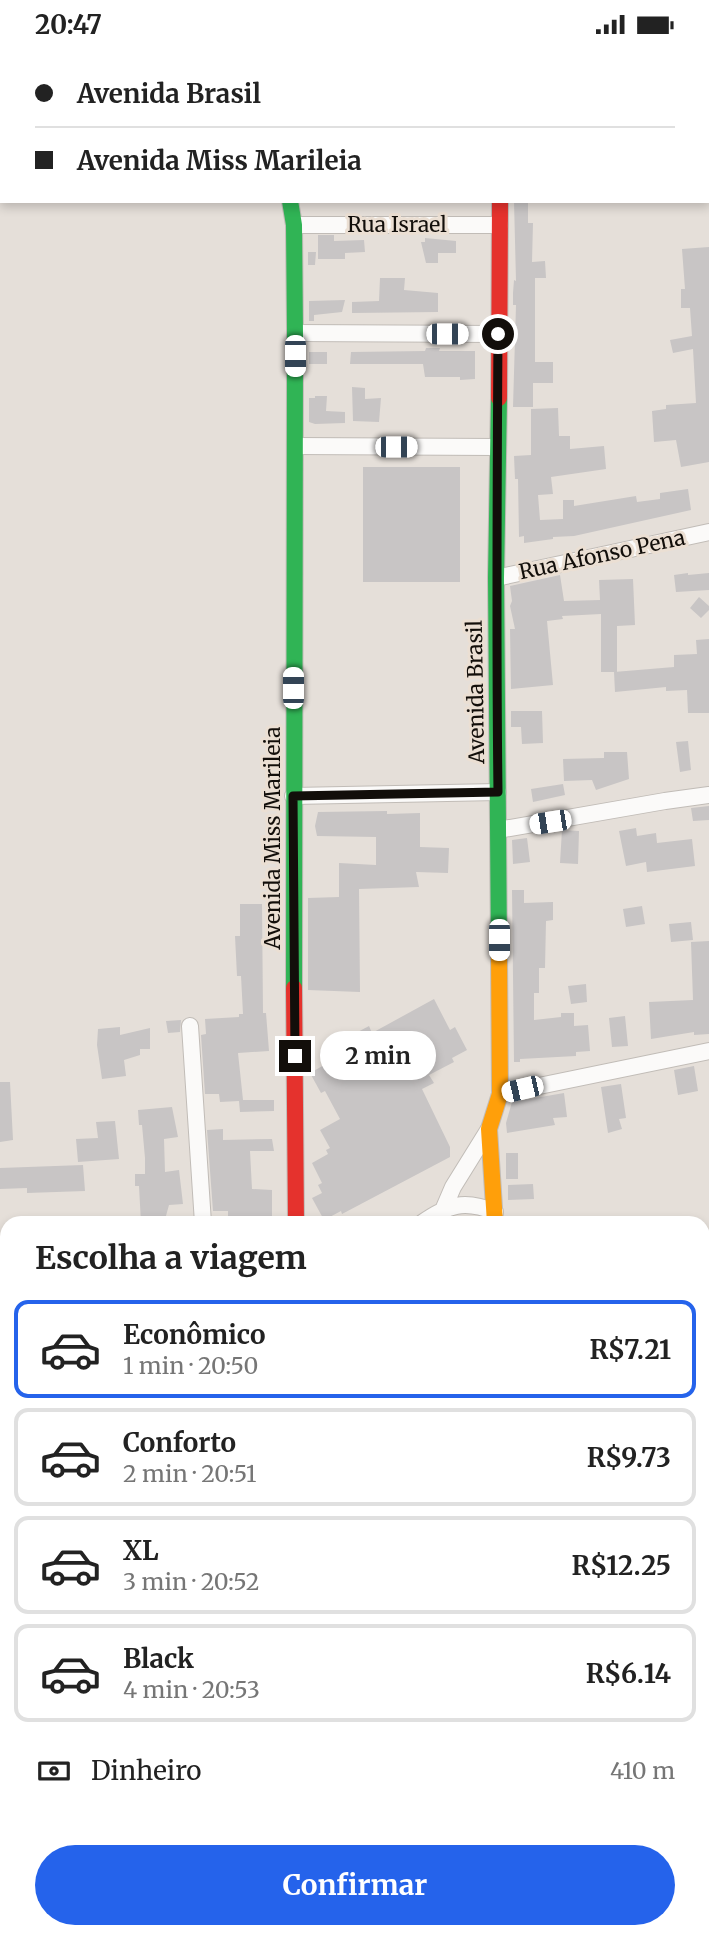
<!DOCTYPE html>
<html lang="pt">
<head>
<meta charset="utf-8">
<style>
  body { margin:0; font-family:Merriweather,serif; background:#f6f6f6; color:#222; height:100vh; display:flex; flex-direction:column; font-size:26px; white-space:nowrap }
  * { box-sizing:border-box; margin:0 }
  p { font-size:23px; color:#767676 }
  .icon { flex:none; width:38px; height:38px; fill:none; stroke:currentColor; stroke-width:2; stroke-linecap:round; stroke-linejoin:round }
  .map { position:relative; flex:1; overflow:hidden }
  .panel { position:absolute; left:0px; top:1167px; width:710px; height:723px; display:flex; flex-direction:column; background:#fff; border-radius:21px 21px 0 0; box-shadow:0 4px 10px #0003 }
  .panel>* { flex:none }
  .top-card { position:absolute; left:0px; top:0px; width:710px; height:154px; box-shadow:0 4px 10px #0003; display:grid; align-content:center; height:154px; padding:0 35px; background:#fff }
  .end { position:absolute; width:32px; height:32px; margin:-16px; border:9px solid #120e0a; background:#fff; box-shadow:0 0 0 4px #fff }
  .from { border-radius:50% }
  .bubble { position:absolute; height:49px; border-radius:24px; background:#fff; box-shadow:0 4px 10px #0003; font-size:23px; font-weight:700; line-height:49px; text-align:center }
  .car { position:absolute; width:21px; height:42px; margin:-21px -10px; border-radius:9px; box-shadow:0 0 5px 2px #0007; background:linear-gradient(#fff 24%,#345 0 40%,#fff 0 76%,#345 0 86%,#fff 0) }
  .top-card b { display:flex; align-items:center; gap:24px; height:66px; font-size:26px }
  .top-card b+b { border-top:2px solid #e0e0e0 }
  .top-card i { width:18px; height:18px; background:#222 }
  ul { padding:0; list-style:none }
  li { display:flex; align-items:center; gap:21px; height:98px; margin:0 14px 10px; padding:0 21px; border:4px solid #e0e0e0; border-radius:14px }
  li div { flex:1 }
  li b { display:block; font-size:26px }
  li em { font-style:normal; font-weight:700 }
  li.active { border-color:#2563eb }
  li>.icon { width:63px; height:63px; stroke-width:1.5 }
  h2 { padding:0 35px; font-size:32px; line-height:84px }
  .pay { display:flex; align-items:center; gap:18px; height:77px; padding:0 35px; font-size:26px }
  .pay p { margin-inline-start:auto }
  .button { display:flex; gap:14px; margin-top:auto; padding:14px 35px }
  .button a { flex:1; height:80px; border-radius:42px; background:#2563eb; color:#fff; font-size:28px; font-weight:700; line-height:80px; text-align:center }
  .status { display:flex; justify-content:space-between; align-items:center; height:49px; padding:0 35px; background:#fff; direction:ltr }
  .status svg { height:19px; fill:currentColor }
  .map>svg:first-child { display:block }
  .building { fill:#c8c5c5 }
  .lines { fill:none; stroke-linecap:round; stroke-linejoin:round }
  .street-casing { stroke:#c1bcb7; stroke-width:18 }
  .fast-casing { stroke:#c1bcb7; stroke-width:18 }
  .slow-casing { stroke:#c1bcb7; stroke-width:18 }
  .jam-casing { stroke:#c1bcb7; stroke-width:18 }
  .street { stroke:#fbfaf9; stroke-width:16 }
  .fast { stroke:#30b455; stroke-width:16 }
  .slow { stroke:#ff9f0a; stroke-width:16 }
  .jam { stroke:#e5322d; stroke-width:16 }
  .route { stroke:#120e0a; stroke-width:9 }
  .labels { text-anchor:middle; stroke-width:6; stroke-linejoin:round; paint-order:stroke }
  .street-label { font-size:21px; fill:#120e0a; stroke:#ebdfd3 }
</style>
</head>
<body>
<div class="status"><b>20:47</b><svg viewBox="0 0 49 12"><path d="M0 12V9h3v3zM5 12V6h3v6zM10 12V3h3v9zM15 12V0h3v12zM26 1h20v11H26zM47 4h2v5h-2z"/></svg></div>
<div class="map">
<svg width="709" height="1889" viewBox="0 0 709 1889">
  <rect width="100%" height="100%" fill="#e5dfd9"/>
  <path class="building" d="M514 152H528V174H533L532 213 545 212 546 229H535V313H553V334H533V358H513L516 256H513V244L514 231 516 232Z
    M318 186H334V192L364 191 365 203 345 204V210H318Z
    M425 189 456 192V204H438V214H426L421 193H425Z
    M709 198V413L681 418 676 391 654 393 652 362 666 360V356L696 354 693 300 673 304 670 291 692 287 690 259H681V240H685L682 200Z
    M308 203H316L315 216H308Z
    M380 229H405L404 241 438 244V263L352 264V253L379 252Z
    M345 251 342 263 314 266V272H309V252Z
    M426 299H440L439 302H475V330L460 331V328H425L423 315H350L351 303 425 302Z
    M309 303H327V315H309Z
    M352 338 365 339V350L381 349 379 373 353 372Z
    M315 347H327L326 362 345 363V374L315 375 309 373V349H315Z
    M558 359 559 387H570V400L604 397 606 420 551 428 553 445 538 446 540 471 563 470V451H574V457L636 447 637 453 660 450V444L688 440 691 461 574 487 553 488V490L524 494V487L519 488 518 430H515L514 407 531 406V360Z
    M363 418H460V533H363Z
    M688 524V526L709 524V541L676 543 674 526Z
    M560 526 564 552 600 551 599 531 633 530 635 576 617 577V623H601V565L562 567 563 570 547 572 553 636 511 640 510 580H515L510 557 512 552 510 537Z
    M699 548 709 557V561L701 569 690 559Z
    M709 590V664H688L687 641 666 642V638L615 643 614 623 674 618V606L697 605 696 591Z
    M511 662H542L543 694 522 695 521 678H511Z
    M688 692 691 721 680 723 676 693Z
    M604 703H627L629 730 596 741 592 731 564 732 563 710 604 709Z
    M563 735 565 746 533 753 531 740Z
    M709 757V771L693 772 691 759Z
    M387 762V765L420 764V798L449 799 448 824 416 823 419 838 359 840 360 943 308 941V849L339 848V814L376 816V788L317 787 315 777 318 763Z
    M636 779 637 787 656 784 657 794 692 790 695 817 647 823 646 813 626 817 619 782Z
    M562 781 579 782 578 815 560 814Z
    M527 789 530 813 513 815 512 791Z
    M512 841H524V854L553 853V871L546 872 545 919H539V944H534V971L561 968V964H574V977L588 976 590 1002 576 1003V1007L520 1010V1013H514Z
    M240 855H262L263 964H266L269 1002 238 1004 243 1051H274V1062L240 1063 239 1052 220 1053 219 1045H205L201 986 206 985 205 970 239 968V965H243L241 927H237L235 887H240Z
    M642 857 645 875 626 878 623 860Z
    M691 873 693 891 671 893 669 875Z
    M709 892V985L694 986V983L651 990 649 953 693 951 691 893Z
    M586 935 587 953 571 955 568 937Z
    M434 950 450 981 455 978 467 1001 452 1009 454 1013 429 1026 434 1034 422 1040 450 1098V1108L342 1165 341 1162 324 1171 312 1149 322 1144 318 1136 322 1134 312 1114 328 1105 326 1101 330 1099 320 1081 340 1070 325 1042 321 1044 310 1024 326 1015 320 1003 369 977 372 984Z
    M625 967 628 997 612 998 609 969Z
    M181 971 180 983 168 984 166 972Z
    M120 978V986L150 979V1000H140V1006L124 1011 126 1027 102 1030 97 996 98 980Z
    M694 1017 698 1042 678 1046 674 1021Z
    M0 1033H10L13 1091 0 1093Z
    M621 1035 626 1069 619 1070 622 1080 608 1084 601 1038Z
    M564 1044 567 1068 553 1069 555 1076 507 1084 506 1074 512 1053Z
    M172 1058 178 1088 164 1090 165 1123 179 1121 183 1155 169 1156 164 1174H141L139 1137H135V1125H145V1109L142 1076H139L138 1061Z
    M115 1072 119 1110 78 1113 76 1090 98 1089 96 1073Z
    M223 1080V1091L272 1090 274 1102H250L252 1140 272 1141V1172L228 1171V1162H213L207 1081Z
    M506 1104H518V1130H506Z
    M83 1116 85 1142 27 1144V1139L0 1140V1119Z
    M533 1135 534 1150 508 1151V1136Z"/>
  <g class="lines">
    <g class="street-casing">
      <path id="street" d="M271 2V0
        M502 2V0
        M294 176H500
        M295 284 498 285
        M295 397 497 398
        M496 529 709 483
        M293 747 498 743
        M498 781 665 752 709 746
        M190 977 203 1174
        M500 1045 709 1002
        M444 1159 453 1138 489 1080
        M422 1174C448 1156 464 1150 495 1163
        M0 1248 7 1247
        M704 1377 709 1376
        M0 1418 7 1417
        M704 1524 709 1523
        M0 1571 7 1570
        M704 1672H709
        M0 1718H7
        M704 1841 709 1840
        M0 1874H7
        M492 1883V1889
        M286 1889V1883
        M310 1889V1883"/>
    </g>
    <g class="fast-casing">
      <path id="fast" d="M290 152 294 176 295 284 294 939
        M499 349 496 529 499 902"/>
    </g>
    <g class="slow-casing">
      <path id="slow" d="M495 1174 489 1080 500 1045 499 902"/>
    </g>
    <g class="jam-casing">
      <path id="jam" d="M499 349 500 152
        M294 939 296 1174"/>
    </g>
    <use href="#street" class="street"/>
    <use href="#fast" class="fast"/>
    <use href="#slow" class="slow"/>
    <use href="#jam" class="jam"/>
  </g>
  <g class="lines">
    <path class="route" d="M295 1007 293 747 498 743C496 590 497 438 498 285"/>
  </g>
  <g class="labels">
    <g class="street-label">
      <text x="397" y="183">Rua Israel</text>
      <text transform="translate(602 506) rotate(-12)" y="7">Rua Afonso Pena</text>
      <text transform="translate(476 643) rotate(-91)" y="7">Avenida Brasil</text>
      <text transform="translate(273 789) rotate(-90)" y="7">Avenida Miss Marileia</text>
    </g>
  </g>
</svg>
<i class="end from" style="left:498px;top:285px"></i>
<i class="end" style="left:295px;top:1007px"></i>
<div class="bubble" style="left:320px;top:982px;width:116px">2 min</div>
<i class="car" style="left:447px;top:285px;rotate:90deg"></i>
<i class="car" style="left:295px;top:307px;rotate:180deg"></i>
<i class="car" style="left:396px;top:398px;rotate:90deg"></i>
<i class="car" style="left:293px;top:639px;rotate:0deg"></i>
<i class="car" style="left:550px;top:773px;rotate:261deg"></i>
<i class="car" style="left:499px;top:891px;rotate:180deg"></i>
<i class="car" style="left:522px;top:1040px;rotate:257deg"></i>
<div class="top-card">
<b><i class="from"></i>Avenida Brasil</b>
<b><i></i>Avenida Miss Marileia</b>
</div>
<section class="panel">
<h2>Escolha a viagem</h2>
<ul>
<li class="active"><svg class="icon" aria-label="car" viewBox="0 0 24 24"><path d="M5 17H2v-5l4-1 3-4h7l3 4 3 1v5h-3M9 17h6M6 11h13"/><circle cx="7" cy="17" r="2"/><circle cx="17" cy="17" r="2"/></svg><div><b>Econômico</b><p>1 min · 20:50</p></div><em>R$7.21</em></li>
<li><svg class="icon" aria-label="car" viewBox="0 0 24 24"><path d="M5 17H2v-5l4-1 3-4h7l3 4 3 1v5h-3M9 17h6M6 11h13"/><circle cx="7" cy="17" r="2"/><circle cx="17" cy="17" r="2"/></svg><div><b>Conforto</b><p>2 min · 20:51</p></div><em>R$9.73</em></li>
<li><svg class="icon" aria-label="car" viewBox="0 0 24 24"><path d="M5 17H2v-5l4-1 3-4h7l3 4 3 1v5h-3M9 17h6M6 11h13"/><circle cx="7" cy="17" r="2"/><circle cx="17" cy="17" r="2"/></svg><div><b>XL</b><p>3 min · 20:52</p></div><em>R$12.25</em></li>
<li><svg class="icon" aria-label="car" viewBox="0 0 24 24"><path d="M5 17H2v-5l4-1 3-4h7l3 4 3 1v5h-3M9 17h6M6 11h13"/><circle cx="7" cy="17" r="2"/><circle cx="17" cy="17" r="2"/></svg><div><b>Black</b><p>4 min · 20:53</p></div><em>R$6.14</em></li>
</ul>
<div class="pay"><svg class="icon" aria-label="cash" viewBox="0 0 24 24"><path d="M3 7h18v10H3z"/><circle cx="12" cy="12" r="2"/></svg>Dinheiro<p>410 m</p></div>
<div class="button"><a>Confirmar</a></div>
</section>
</div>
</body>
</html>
